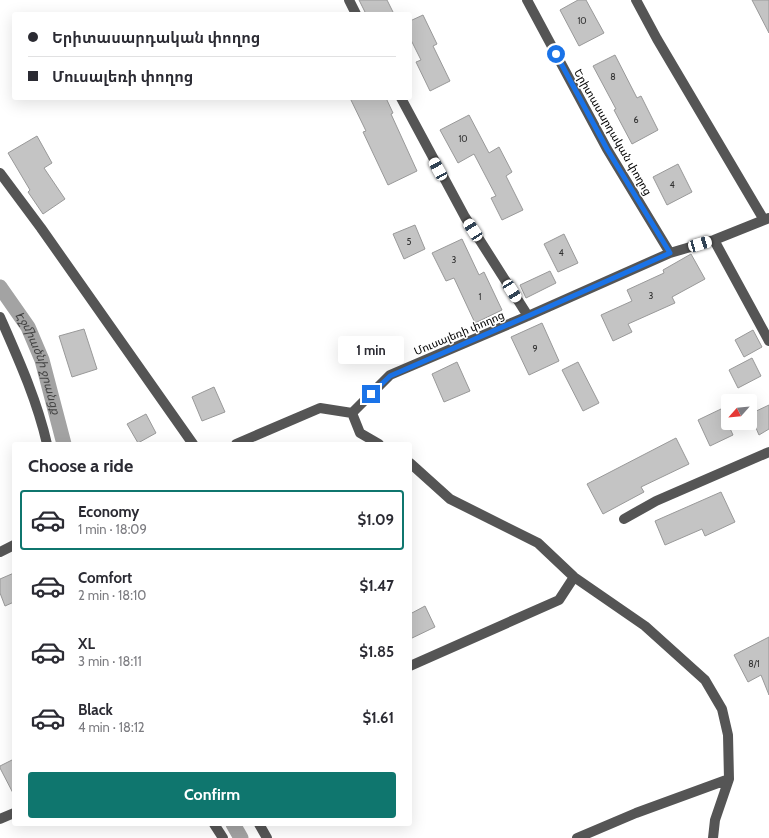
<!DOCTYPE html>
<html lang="en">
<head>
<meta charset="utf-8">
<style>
  body { margin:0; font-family:Cabin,"Noto Sans Armenian",sans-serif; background:#f2f2f3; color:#2b2b33; height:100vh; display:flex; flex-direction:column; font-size:15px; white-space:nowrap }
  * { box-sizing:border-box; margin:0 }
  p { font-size:13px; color:#7c7c81 }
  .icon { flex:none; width:22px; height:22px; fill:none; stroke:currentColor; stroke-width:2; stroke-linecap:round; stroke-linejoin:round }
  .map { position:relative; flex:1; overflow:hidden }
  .drawer { position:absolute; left:12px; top:442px; width:400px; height:384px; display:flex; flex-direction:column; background:#fff; border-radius:4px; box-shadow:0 4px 16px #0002 }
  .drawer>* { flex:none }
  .top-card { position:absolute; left:12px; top:12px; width:400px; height:88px; border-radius:4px; box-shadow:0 4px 16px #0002; display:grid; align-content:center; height:88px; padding:0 16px; background:#fff }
  .needle { width:26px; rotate:243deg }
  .controls { position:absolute; left:721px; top:394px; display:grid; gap:8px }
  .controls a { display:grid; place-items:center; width:36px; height:36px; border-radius:4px; background:#fff; box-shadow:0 4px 16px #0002; font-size:20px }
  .end { position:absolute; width:18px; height:18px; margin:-9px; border:5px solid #1a73e8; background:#fff; box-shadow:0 0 0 2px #fff }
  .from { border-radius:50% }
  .bubble { position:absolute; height:28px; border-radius:4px; background:#fff; box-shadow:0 4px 16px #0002; font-size:13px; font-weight:800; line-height:28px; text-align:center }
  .car { position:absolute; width:12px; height:24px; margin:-12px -6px; border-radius:5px; box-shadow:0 0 3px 1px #0007; background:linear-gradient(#fff 24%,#345 0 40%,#fff 0 76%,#345 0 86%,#fff 0) }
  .top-card b { display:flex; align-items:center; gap:14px; height:38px; font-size:15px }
  .top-card b+b { border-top:1px solid #e1e1e2 }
  .top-card i { width:10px; height:10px; background:#2b2b33 }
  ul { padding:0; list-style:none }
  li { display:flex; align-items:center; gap:12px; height:60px; margin:0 8px 6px; padding:0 8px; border:2px solid transparent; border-radius:4px }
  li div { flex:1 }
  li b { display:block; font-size:15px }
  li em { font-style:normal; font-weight:800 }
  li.current { border-color:#0f766e }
  li>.icon { width:36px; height:36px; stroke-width:1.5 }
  h2 { padding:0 16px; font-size:18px; line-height:48px }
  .cta { display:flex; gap:8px; margin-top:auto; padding:8px 16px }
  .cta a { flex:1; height:46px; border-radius:4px; background:#0f766e; color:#fff; font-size:16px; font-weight:800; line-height:46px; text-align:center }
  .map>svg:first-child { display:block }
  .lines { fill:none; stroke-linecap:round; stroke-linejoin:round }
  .canal { stroke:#a3a3a3; stroke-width:15 }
  .building { fill:#c4c4c4; stroke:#999 }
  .minor { stroke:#555; stroke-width:10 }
  .route { stroke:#1a73e8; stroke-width:5 }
  .labels { text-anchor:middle; stroke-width:3; stroke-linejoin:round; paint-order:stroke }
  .number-label { font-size:9px; fill:#313131 }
  .street-label { font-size:11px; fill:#000; stroke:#fff }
  .water-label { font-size:12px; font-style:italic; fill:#444; stroke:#fff }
</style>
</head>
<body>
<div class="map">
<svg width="769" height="838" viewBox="0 0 769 838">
  <rect width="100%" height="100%" fill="#fff"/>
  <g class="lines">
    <g class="canal">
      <path id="s1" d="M0 287 28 327 42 360 64 444"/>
      <path d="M233 824 241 838"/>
    </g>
  </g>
  <path class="building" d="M359 0H387L394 14H366Z
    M578 0H586L604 33 579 46 560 10Z
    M752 0H769V33Z
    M423 15 437 44 433 46 450 81 430 91 416 62 421 60 410 38V21Z
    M615 55 637 98 641 96 658 130 632 144 614 110 616 109 593 66Z
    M350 98H386L393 113 391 114 417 171 388 185 363 132 366 131Z
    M469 115 489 153 499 147 512 172 506 176 523 210 502 220 491 198 496 196 474 154 458 163 440 130Z
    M37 136 52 163 44 168 65 199 43 214 28 192 30 190 8 153Z
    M678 164 692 192 667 205 653 177Z
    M415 225 425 249 404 259 393 234Z
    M564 234 578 263 558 272 544 244Z
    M462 239 479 275 484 272 502 310 475 323 454 278 446 281 432 253Z
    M691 254 705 279 672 297 675 303 628 324 632 332 613 341 601 315 632 301 627 290 664 273 663 270Z
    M550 271 556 283 526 298 520 285Z
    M542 323 559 361 529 375 511 337Z
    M84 329 97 369 72 377 59 336Z
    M753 330 762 347 744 357 735 340Z
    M752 358 761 376 738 388 729 370Z
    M457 362 470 391 444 402 432 374Z
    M578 362 599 403 583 411 562 370Z
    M214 387 225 412 202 421 192 397Z
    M769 405V429L759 435 750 414Z
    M721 409 733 435 710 446 698 420Z
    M146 414 156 433 138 443 127 424Z
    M676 438 689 464 641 487 644 492 603 514 587 484Z
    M721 492 735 522 705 536 702 529 665 545 655 521Z
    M14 573V602L5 606 0 593V579Z
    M425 606 435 627 410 639V614Z
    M769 637V695L761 675 748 682 734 655Z
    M14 759V795L0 768V766Z"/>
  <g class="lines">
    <path class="minor" d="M349 0 356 14
      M527 0 607 149 670 253
      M636 0 657 39 764 220
      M401 98 465 217 528 316
      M0 173 41 228 193 444
      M714 240 769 341
      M0 317C18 358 37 400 47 444
      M352 413 360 433 379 444
      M236 444 320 408 352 413 390 375 528 316 670 253 714 240 769 218
      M410 463 450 499 538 543 574 577 645 626 705 680 722 709 728 735 729 779 715 820 713 838
      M624 519 656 501 769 452
      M0 552 14 545
      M410 666 559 600 574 577
      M0 819 14 813
      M214 824 223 838
      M259 824 267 838
      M577 838 636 813 729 779"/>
  </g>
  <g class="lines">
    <path class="route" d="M371 394 390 376 528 316 670 253 607 149 556 54"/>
  </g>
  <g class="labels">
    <g class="number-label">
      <text x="582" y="24">10</text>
      <text x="613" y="80">8</text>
      <text x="636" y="123">6</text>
      <text x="463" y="142">10</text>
      <text x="672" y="188">4</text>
      <text x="409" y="245">5</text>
      <text x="561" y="256">4</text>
      <text x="454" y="263">3</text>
      <text x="651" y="299">3</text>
      <text x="480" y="300">1</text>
      <text x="535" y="352">9</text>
      <text x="754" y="667">8/1</text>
    </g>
    <g class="street-label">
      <text transform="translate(613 132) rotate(60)" y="4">Երիտասարդական փողոց</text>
      <text transform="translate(459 333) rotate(-23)" y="4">Մուսալեռի փողոց</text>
    </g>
    <g class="water-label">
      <text dy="4" stroke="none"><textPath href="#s1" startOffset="86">Էջմիածնի ջրանցք</textPath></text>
    </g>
  </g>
</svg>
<div class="controls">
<a><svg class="needle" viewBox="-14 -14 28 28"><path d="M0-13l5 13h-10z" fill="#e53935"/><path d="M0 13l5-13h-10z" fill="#7c7c81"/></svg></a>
</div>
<i class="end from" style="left:556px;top:54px"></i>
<i class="end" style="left:371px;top:394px"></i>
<div class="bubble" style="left:338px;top:336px;width:66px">1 min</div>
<i class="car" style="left:438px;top:169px;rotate:331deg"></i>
<i class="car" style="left:473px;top:230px;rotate:327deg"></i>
<i class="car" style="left:700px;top:244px;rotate:74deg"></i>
<i class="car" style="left:512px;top:291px;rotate:148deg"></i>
<div class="top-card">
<b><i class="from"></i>Երիտասարդական փողոց</b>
<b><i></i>Մուսալեռի փողոց</b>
</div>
<section class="drawer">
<h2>Choose a ride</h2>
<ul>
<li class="current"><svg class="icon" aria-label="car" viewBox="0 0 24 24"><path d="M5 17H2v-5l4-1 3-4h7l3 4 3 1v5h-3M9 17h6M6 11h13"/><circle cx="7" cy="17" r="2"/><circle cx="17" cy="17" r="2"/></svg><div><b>Economy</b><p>1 min · 18:09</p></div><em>$1.09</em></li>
<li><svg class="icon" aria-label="car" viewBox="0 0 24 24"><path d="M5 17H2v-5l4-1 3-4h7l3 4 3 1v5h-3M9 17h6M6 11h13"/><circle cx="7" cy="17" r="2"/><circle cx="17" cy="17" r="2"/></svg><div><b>Comfort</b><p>2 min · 18:10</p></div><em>$1.47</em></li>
<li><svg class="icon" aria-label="car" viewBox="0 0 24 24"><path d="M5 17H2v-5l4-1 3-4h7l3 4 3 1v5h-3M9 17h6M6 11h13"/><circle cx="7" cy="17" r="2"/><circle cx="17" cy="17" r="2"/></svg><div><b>XL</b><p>3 min · 18:11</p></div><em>$1.85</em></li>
<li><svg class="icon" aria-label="car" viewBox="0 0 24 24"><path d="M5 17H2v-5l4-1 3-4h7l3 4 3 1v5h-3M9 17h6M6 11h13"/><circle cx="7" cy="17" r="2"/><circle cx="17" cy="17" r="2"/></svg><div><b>Black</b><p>4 min · 18:12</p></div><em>$1.61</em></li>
</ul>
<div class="cta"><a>Confirm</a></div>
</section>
</div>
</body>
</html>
